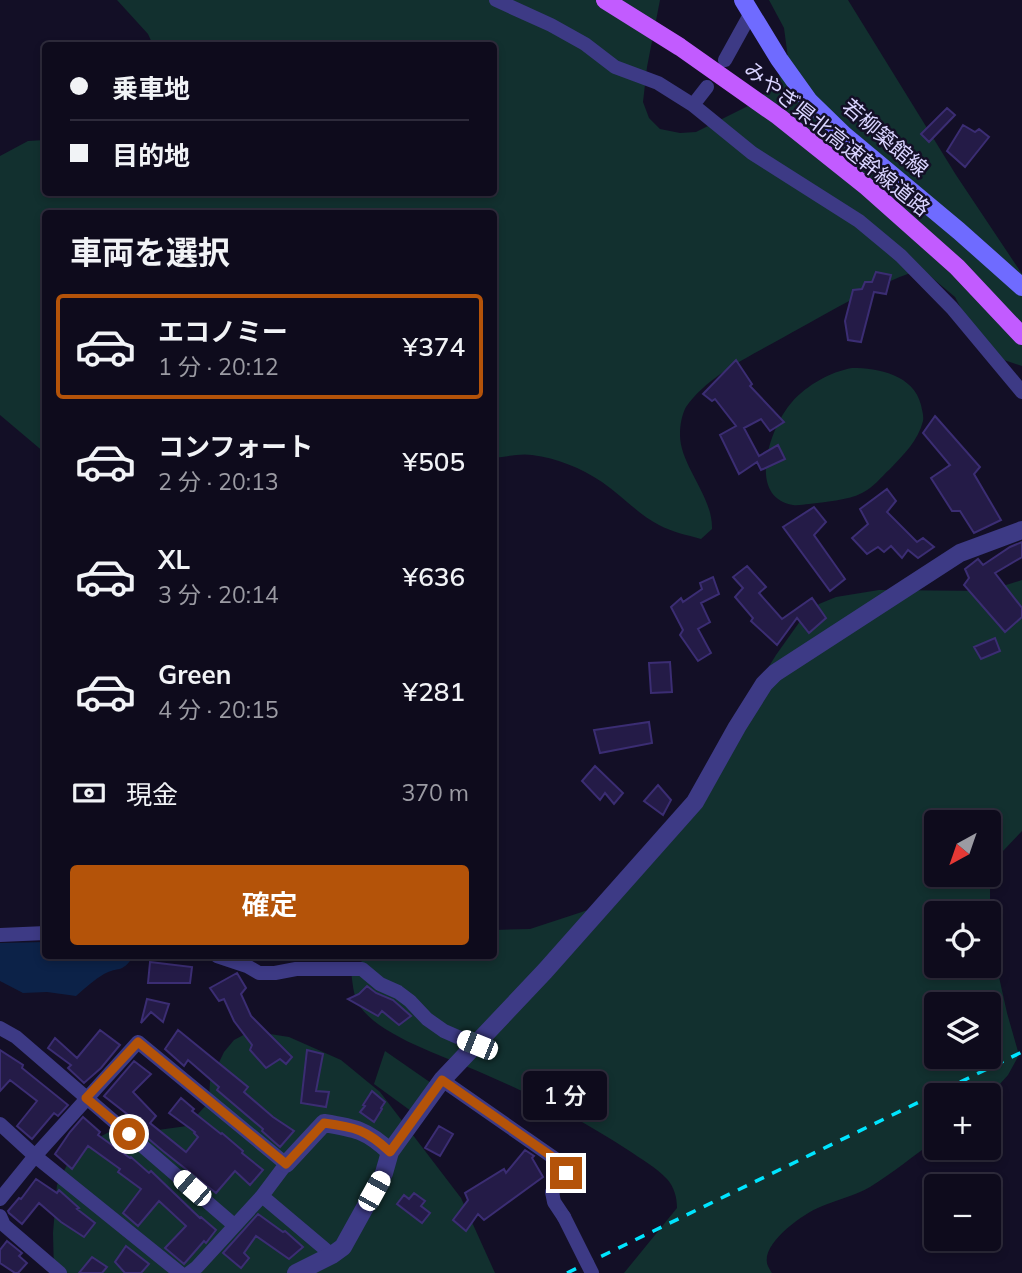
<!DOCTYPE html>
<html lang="ja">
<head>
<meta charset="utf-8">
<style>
  body { margin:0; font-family:Mulish,"Noto Sans JP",sans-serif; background:#171425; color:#f1f3f6; height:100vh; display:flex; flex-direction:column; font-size:26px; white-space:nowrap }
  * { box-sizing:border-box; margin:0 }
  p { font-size:23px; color:#9b9ba3 }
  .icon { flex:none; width:38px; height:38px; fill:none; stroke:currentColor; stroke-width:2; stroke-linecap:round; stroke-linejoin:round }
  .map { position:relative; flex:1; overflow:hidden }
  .details { position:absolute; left:42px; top:210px; width:455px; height:749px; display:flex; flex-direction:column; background:#0e0b1c; border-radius:7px; box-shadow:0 4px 10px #0003,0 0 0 2px #2e2b3b }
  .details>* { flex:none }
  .hud { position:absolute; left:42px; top:42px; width:455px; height:154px; border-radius:7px; box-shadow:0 4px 10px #0003,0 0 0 2px #2e2b3b; display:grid; align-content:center; height:154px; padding:0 28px; background:#0e0b1c }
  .needle { width:46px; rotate:220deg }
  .tools { position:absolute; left:924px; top:810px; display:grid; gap:14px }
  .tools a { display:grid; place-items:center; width:77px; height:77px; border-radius:7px; background:#0e0b1c; box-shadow:0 4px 10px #0003,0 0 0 2px #2e2b3b; font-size:35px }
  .end { position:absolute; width:32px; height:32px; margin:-16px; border:9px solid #b45309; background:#fff; box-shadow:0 0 0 4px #fff }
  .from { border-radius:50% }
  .bubble { position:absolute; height:49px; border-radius:7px; background:#0e0b1c; box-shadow:0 4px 10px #0003,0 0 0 2px #2e2b3b; font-size:23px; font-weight:600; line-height:49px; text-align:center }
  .car { position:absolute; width:21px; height:42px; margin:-21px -10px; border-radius:9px; box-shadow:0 0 5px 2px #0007; background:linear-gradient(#fff 24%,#345 0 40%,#fff 0 76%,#345 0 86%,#fff 0) }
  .hud b { display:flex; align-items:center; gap:24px; height:66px; font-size:26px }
  .hud b+b { border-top:2px solid #2e2b3b }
  .hud i { width:18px; height:18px; background:#f1f3f6 }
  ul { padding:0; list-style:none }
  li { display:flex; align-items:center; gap:21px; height:105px; margin:0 14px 10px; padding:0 14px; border:4px solid transparent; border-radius:7px }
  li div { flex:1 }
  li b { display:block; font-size:26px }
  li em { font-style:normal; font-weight:600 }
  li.current { border-color:#b45309 }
  li>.icon { width:63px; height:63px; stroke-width:1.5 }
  h2 { padding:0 28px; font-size:32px; line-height:84px }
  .pay { display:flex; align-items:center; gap:18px; height:77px; padding:0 28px; font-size:26px }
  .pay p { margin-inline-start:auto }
  .primary-button { display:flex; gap:14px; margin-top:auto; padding:14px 28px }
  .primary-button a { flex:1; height:80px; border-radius:7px; background:#b45309; color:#fff; font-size:28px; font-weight:600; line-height:80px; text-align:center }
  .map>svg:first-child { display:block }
  .green { fill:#12302f; fill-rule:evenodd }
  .water { fill:#0c2248 }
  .building { fill:#241b47; stroke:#3b2d73; stroke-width:2 }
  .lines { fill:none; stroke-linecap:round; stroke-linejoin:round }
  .minor { stroke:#3d3a85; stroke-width:14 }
  .tertiary { stroke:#3d3a85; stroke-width:18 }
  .secondary { stroke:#6f6bff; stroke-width:18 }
  .primary { stroke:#c25bff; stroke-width:18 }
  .rail { stroke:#00e5ff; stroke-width:3.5; stroke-dasharray:10 9; stroke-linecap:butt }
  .minor-bridge { stroke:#3d3a85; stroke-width:14 }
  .route { stroke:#b45309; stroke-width:9 }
  .labels { text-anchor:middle; stroke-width:5; stroke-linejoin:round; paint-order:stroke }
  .street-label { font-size:21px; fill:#d9d4ff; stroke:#130f26 }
</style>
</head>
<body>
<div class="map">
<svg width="1022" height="1273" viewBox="0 0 1022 1273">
  <rect width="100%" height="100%" fill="#130f26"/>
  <path class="green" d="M117 0H660L647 67 643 102 649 118 660 129 680 133 696 132 758 101 777 79 788 58 784 28 769 0H848L956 175 1022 274V366L1001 359 965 316 955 297 930 276 916 271C872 286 831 311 791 333 755 354 710 373 686 407 682 414 680 425 680 433 679 465 713 495 712 529L701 539C687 535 672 532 659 525 638 514 622 496 602 482 581 468 557 458 532 455 520 453 506 457 494 458V214H46L45 453 0 415V156L28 141 45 140 46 192H494V46L153 45 148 34Z
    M852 368C878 368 914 375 921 405 922 410 924 416 923 421 918 441 904 454 890 469 881 477 873 488 862 493 849 500 824 502 809 504 804 504 798 506 793 505 745 497 771 425 792 402 807 385 830 372 852 368Z
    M1022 580V831L1003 851 990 883V918L997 968 1007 1013 1019 1055 1008 1075 989 1096H936V1140C914 1155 893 1173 870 1187 854 1196 836 1200 820 1207 803 1214 763 1242 767 1263 767 1265 771 1272 772 1273H624L677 1208C677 1197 674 1187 667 1179 656 1167 641 1159 628 1150 582 1120 533 1095 482 1073 447 1057 384 1038 361 1008 353 998 353 984 351 972L367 956H494V930L530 929 588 910 662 841 776 655 803 617 819 604 836 597 879 590 987 591ZM936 822H989V875H936ZM936 914H989V966H936ZM936 1004H989V1057H936Z
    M251 1031 289 1037 341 1060 380 1092 461 1198 495 1273H54L53 1233 57 1185 68 1163 82 1146 113 1130H158L187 1126 209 1102 210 1081 224 1052 234 1040Z
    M385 1051 434 1085 411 1111 374 1084Z"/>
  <path class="water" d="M45 942 46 956H133V957C121 974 119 966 104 974 94 980 85 988 76 996L47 992 23 993 0 981V943Z"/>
  <path class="building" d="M947 108 955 115 929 142 921 134Z
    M963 125 975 132 979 129 989 137 965 167 947 151Z
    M876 272 891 275 886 294 874 292 861 342 848 340 845 321 853 290 862 289 865 282H872Z
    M736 360 752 384 750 386 784 422 770 431 761 419 744 428 759 456 778 445 785 459 761 470 757 462 739 474 720 435 736 426 715 399 712 401 703 394Z
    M935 416 980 467 974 474 1001 520 974 533 960 511H952L931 478 950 465 923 433Z
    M887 489 896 501 887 512 917 542 923 538 934 547 918 558 908 550 902 558 891 546 884 552 878 547 867 554 852 538 868 524 860 509Z
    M814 507 826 522 814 535 845 579 830 591 783 527Z
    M1022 542V557L995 573 1022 608V617L1005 632 964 585 969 578 965 569 978 559 983 565 1010 547Z
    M747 566 766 587 759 593 782 619 812 598 826 618 809 633 797 618 777 645 751 621 753 618 735 597 743 588 733 577Z
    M713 577 719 594 701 603 710 622 698 629 711 653 698 661 680 635 683 630 671 607 681 598 683 602 702 589 700 583Z
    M995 638 1000 651 981 659 974 647Z
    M670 662 672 692 651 693 649 663Z
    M649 722 652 743 600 753 594 730Z
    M595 766 623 793 614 804 605 793 600 800 582 781Z
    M658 785 671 800 663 815 644 801Z
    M150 962 192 967 190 983H148Z
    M237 973 246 988 241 994 251 1016 292 1057 286 1064 280 1059 266 1068 250 1050 252 1045 234 1021 224 999 219 1001 210 988Z
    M367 986 376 993 393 1000 411 1016 399 1025 382 1011 378 1016 348 999 359 994Z
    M147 999 169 1004 163 1022 151 1012 141 1023Z
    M100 1030 120 1045 101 1068 84 1083 68 1068 71 1065 48 1048 55 1038 77 1058Z
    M178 1030 248 1087 244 1092 273 1117 294 1131 280 1147 262 1131 263 1129 217 1090 219 1087 188 1060 184 1066 165 1049Z
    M0 1050 23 1065 22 1068 68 1105 58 1116 54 1113 32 1139 17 1126 37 1101 10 1080 0 1091Z
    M307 1050 323 1054 316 1091 329 1092 326 1107 301 1103Z
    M134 1061 151 1074 133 1092 156 1116 150 1123 186 1152 198 1137 194 1133 195 1132 169 1113 181 1098 194 1109 192 1111 221 1134 222 1133 243 1151 242 1153 263 1170 250 1185 235 1171 216 1193 163 1151 124 1118 127 1114 104 1096Z
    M372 1091 385 1102 381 1108 382 1109 374 1122 360 1112 365 1106 363 1105Z
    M83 1117 100 1132 98 1135 130 1158 131 1157 149 1173 151 1171 200 1218 201 1217 216 1230 206 1243 204 1241 184 1264 165 1248 186 1226 159 1201 138 1226 123 1213 141 1189 118 1172 120 1169 88 1146 72 1169 55 1154 70 1132Z
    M439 1126 453 1134 440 1156 425 1148Z
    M525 1150 534 1156 532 1158 543 1177 484 1220 478 1214 466 1231 453 1220 468 1200 465 1193 504 1169 506 1173Z
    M36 1179 57 1193 59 1190 79 1208 77 1209 95 1223 84 1237 61 1222 39 1203 22 1224 9 1213 8 1211 19 1198 21 1199Z
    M414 1193 425 1201 421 1206 430 1213 422 1223 397 1204 404 1195 409 1199Z
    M258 1214 283 1232 285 1231 303 1247 289 1259 256 1236 244 1253 249 1258 241 1268 223 1253Z
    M7 1241 22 1253 19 1256 27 1263 18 1273H15L0 1263V1250Z
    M126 1246 149 1264 141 1273H125L115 1262Z
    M92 1257 107 1267 102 1273H79Z"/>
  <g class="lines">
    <path class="minor" d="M496 0 551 25 585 44 615 67 658 83 693 105 752 153 859 221 901 256 952 308 1022 392
      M725 60 751 13
      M693 105 707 87
      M0 935 46 933
      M217 956 247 966 259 973H275L296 969H362L380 984 398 992 410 1001 427 1019 444 1031 476 1045
      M0 1028 16 1037 234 1225
      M442 1080 567 1167 566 1173 552 1192 554 1202 564 1217
      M0 1124 35 1156 180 1273
      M262 1196 332 1255
      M0 1199 35 1156 138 1042 286 1164 262 1196 197 1267 189 1273
      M0 1216 4 1225 60 1273"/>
    <path class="tertiary" d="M286 1164 324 1123C355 1128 367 1130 390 1152
      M296 1273 332 1255 343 1247 384 1173 390 1152 442 1080 545 971 695 802 737 727 764 684 775 673 960 553 1022 530"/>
    <path class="secondary" d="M743 0 779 59 809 101 844 135 959 231 1022 287"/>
    <path class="primary" d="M605 0 680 47 778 116 867 187 957 267 1022 336"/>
    <path class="rail" d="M567 1273 1022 1052"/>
    <path class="minor-bridge" d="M564 1217 592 1273"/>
  </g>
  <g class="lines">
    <path class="route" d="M129 1134 86 1098 138 1042 286 1164 324 1123C355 1127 367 1130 390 1152L442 1080 567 1167 566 1173"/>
  </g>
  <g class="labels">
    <g class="street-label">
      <text transform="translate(885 138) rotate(41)" y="7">若柳築館線</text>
      <text transform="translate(837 139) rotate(39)" y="7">みやぎ県北高速幹線道路</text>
    </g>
  </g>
</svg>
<div class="tools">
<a><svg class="needle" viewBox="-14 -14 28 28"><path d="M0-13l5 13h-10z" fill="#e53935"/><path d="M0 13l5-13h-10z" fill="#9b9ba3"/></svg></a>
<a><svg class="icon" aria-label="locate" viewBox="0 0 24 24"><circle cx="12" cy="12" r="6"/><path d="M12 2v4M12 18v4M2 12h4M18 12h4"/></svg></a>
<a><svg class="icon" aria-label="layers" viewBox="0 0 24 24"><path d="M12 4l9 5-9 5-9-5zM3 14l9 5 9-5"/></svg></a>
<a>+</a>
<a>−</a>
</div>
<i class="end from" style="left:129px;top:1134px"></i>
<i class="end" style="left:566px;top:1173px"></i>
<div class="bubble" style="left:523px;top:1071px;width:84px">1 分</div>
<i class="car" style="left:477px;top:1045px;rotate:292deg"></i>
<i class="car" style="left:192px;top:1188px;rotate:311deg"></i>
<i class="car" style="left:374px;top:1191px;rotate:29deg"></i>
<div class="hud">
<b><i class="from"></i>乗車地</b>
<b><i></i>目的地</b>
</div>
<section class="details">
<h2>車両を選択</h2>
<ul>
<li class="current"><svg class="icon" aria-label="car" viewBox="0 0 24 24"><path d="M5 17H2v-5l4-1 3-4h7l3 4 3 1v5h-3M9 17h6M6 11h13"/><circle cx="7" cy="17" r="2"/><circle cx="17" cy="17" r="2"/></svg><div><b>エコノミー</b><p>1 分 · 20:12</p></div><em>¥374</em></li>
<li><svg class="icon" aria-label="car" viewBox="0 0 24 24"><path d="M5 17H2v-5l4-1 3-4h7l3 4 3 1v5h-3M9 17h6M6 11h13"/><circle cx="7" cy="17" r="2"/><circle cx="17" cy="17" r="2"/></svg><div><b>コンフォート</b><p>2 分 · 20:13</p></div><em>¥505</em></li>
<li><svg class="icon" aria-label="car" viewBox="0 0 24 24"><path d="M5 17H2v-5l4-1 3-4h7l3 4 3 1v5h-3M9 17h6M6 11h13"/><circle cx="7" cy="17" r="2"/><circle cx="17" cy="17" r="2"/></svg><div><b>XL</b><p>3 分 · 20:14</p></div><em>¥636</em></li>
<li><svg class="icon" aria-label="car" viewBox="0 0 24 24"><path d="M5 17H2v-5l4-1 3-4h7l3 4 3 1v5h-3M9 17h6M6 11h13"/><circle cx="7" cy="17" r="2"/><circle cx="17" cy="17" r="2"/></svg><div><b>Green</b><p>4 分 · 20:15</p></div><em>¥281</em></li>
</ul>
<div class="pay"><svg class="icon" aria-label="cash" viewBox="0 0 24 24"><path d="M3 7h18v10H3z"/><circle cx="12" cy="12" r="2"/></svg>現金<p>370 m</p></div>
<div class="primary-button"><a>確定</a></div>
</section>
</div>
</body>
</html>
